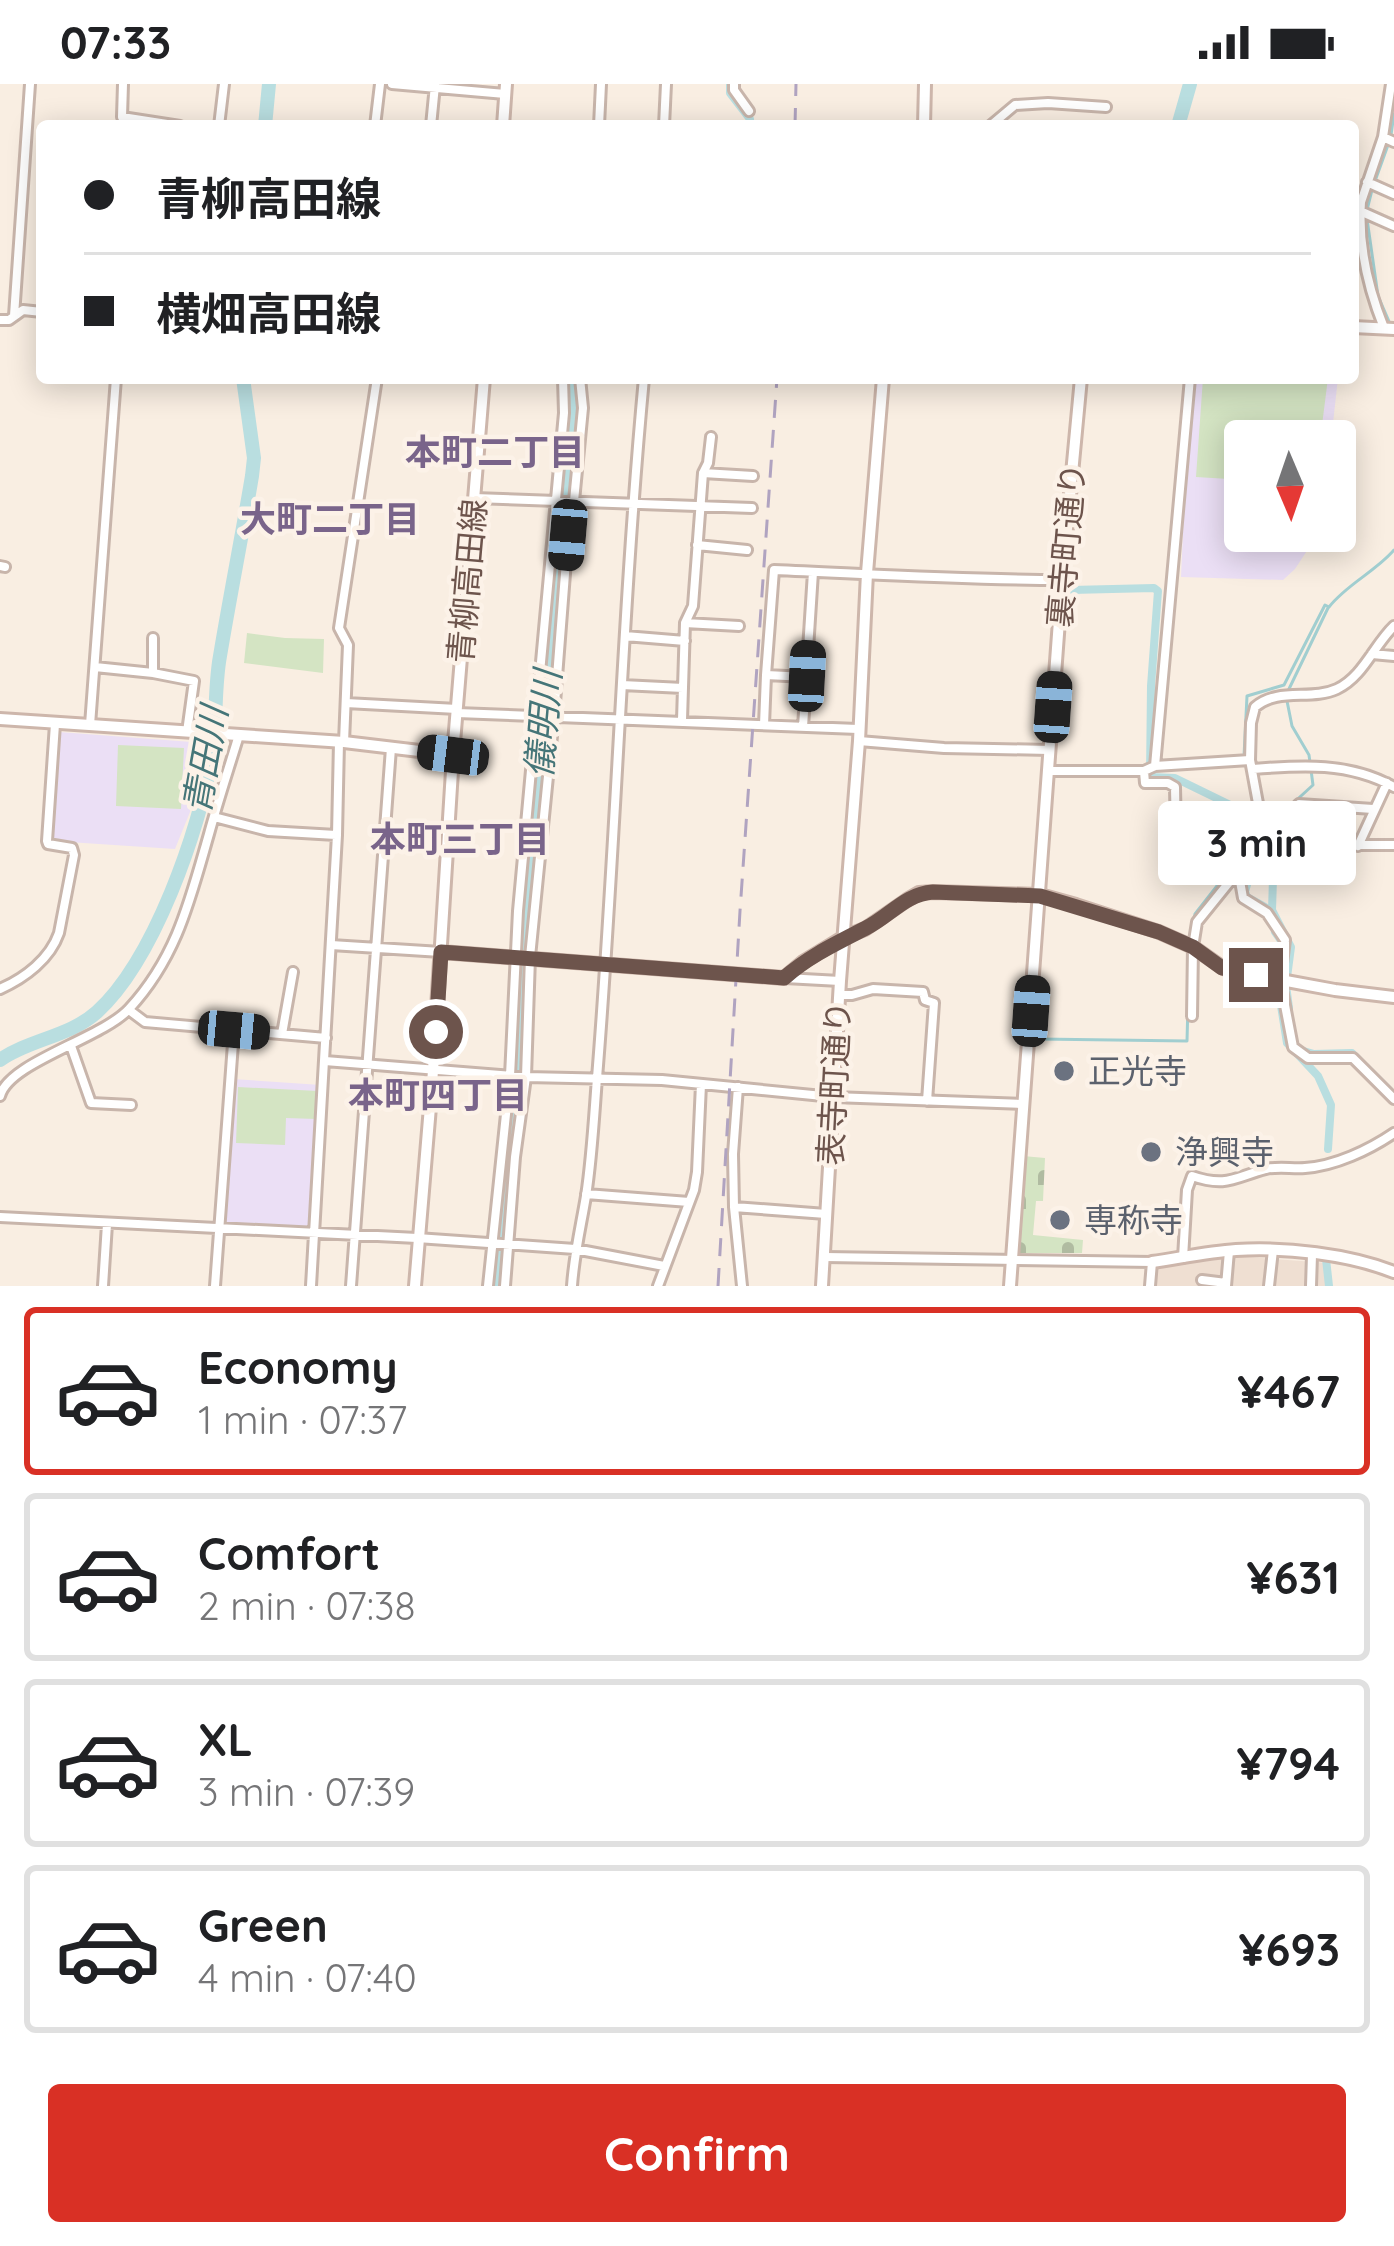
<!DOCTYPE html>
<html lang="en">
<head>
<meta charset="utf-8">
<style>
  body { margin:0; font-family:Quicksand,"Noto Sans JP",sans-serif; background:#f2f2f2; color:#202124; height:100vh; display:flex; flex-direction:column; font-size:45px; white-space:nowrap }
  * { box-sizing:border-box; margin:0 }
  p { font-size:39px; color:#757577 }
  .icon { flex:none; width:66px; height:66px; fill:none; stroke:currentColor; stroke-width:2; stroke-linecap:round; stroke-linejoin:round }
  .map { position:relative; height:1202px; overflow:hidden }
  .sheet { display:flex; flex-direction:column; background:#fff; flex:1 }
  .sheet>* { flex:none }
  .top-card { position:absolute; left:36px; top:36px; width:1323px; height:264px; border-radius:12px; box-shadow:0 6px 30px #0003; display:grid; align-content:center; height:264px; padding:0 48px; background:#fff }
  .needle { width:78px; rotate:178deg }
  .tools { position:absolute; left:1224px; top:336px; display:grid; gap:24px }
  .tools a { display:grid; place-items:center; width:132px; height:132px; border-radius:12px; background:#fff; box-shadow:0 6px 30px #0003; font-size:60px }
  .end { position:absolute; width:54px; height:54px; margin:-27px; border:15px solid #6d544c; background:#fff; box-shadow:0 0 0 6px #fff }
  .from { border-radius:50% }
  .bubble { position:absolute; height:84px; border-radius:12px; background:#fff; box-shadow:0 6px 30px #0003; font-size:39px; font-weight:700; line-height:84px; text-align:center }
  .car { position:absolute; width:36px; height:72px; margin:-36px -18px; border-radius:15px; box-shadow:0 0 9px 3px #0007; background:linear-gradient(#222 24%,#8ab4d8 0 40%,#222 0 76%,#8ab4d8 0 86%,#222 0) }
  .top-card b { display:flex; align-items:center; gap:42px; height:114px; font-size:45px }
  .top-card b+b { border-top:3px solid #e0e0e0 }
  .top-card i { width:30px; height:30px; background:#202124 }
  ul { padding:21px 0 0; list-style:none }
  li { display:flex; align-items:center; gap:36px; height:168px; margin:0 24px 18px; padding:0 24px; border:6px solid #e0e0e0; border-radius:12px }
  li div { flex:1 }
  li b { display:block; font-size:45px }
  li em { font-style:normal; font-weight:700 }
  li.active { border-color:#d93025 }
  li>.icon { width:108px; height:108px; stroke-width:1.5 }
  .primary-button { display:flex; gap:24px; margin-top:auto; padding:24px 48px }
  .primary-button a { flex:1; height:138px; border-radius:12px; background:#d93025; color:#fff; font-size:48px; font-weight:700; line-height:138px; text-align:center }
  .status { display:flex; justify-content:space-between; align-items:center; height:84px; padding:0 60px; background:#fff; direction:ltr }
  .status svg { height:33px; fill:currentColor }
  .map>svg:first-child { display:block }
  .residential { fill:#efdfd2 }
  .education { fill:#ebdff5 }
  .green { fill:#d4e4c3 }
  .cemetery { fill:url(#cemetery-stones) }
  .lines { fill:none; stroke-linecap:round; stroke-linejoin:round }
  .stream { stroke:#a1ced0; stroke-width:3 }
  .canal { stroke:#b9dee0; stroke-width:8 }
  .river { stroke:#b9dee0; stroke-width:14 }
  .street-casing { stroke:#c8b5ab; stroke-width:14 }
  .secondary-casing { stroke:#cdb6ab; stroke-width:16 }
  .street { stroke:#fff; stroke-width:8 }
  .secondary { stroke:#fff; stroke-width:10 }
  .rail { stroke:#b0a3c0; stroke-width:3; stroke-dasharray:18 12; stroke-linecap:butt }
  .route { stroke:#6d544c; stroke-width:15 }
  .worship-dot { fill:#6b7280; stroke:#fcf2e8; stroke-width:4.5 }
  .labels { text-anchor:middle; stroke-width:9; stroke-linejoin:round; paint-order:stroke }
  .street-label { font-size:33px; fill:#6d544c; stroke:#fcf2e8 }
  .worship-label { font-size:33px; fill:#5b616d; stroke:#fcf2e8; text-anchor:start }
  .neighbourhood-label { font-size:36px; font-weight:bold; fill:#79648a; stroke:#fcf2e8 }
  .water-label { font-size:36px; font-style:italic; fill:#457578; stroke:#fcf2e8 }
</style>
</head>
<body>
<div class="status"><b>07:33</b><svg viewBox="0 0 49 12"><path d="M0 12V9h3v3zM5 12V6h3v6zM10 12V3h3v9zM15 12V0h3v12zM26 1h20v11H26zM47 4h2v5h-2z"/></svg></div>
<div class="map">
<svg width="1394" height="1202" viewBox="0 0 1394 1202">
  <defs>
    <pattern id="cemetery-stones" width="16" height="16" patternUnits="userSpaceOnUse" patternTransform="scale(3)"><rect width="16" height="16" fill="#d4e4c3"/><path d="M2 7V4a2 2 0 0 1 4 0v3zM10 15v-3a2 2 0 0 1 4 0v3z" fill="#b0bba1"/></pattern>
  </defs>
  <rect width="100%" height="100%" fill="#f9eee2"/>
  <path class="residential" d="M1233 1172 1329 1179V1202H1154L1156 1183Z"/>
  <path class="education" d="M1190 294H1338L1331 357H1245V447H1320L1295 485 1283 496 1181 493Z
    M59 648 192 658 190 728 175 765 53 757Z
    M232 995 321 1001 313 1149 224 1145Z"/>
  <path class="green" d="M1203 294H1328L1320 357H1245V396L1196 393Z
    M247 549 285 554 324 555 323 589 244 579Z
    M118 661 184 664 181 725 116 722Z
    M238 1003 318 1007 316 1035 286 1034 285 1061 236 1059Z"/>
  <path class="cemetery" d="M1023 1072 1045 1074 1043 1117H1036L1033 1151 1083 1156 1082 1169H1018Z"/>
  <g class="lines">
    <path class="stream" d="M1391 51 1394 30
      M1375 97 1388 61
      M1367 126 1372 106
      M1367 135 1378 212 1391 242
      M1288 607 1328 524
      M1244 672 1247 612 1284 601 1325 521 1329 523C1347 500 1375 488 1394 466
      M1246 681 1251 701
      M1278 733 1313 701 1309 671 1292 642 1287 617
      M1192 844 1195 830 1235 779 1254 735
      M1039 955 1187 957 1188 920"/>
    <path class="canal" d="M730 0V9L750 35V42
      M1071 506 1154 504 1158 507 1151 602 1150 693 1175 694 1257 734 1271 753 1274 763 1272 826 1291 863 1286 901 1289 924
      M1262 745 1245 808 1247 813 1265 823
      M1275 848 1282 858 1277 884
      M1278 903 1287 959 1318 992 1331 1021 1328 1065
      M1300 966 1314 970 1352 969 1389 1006
      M1326 1175 1329 1202"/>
    <path class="river" d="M265 42 269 0
      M1178 42 1190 0
      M0 976C30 955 69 953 97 928 154 876 199 747 212 672 217 639 214 605 220 572 230 512 242 452 252 392L254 374 243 294
      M495 1202 498 1143 517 996 525 846 558 454 573 332V294"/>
    <g class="street-casing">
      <path id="street" d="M123 0 122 33 180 42
        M392 0 505 10
        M734 0V6L749 27
        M219 42 224 0
        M375 42 380 0
        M431 42 435 1
        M599 42 601 0
        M664 42 666 0
        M990 42 1015 21 1048 19 1106 23
        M1383 53 1394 58
        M1367 98 1394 110
        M1360 127 1394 142
        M14 232 30 0
        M0 236H9L23 226 42 228
        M1384 244C1368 204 1358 161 1361 118L1383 53 1391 0
        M703 389 753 392
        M474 414 752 424
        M697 461 747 466
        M0 482 5 483
        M685 539 739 542
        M1394 542C1374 561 1363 593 1337 605 1311 617 1278 603 1255 623L1251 639 1250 676 1260 730 1241 788 1240 797 1243 814 1267 829 1285 856 1280 895 1293 963 1308 974H1353L1394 1015
        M625 552 685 557
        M1372 570 1394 572
        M95 583 153 589 194 597 187 648
        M153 588V554
        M807 593 766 591 774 486C870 490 966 496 1062 496
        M622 601 683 604
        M346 619 457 625
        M457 629 858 645
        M682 636 685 539 693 522 703 389 708 379 711 353
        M90 641 116 294
        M764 641 766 591
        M803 643 813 488
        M859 657 944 664 1050 666
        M344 658 348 561 339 544 377 294
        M1155 682 1190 294
        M1253 685C1302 681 1349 678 1394 703
        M1048 687H1144L1155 682 1250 676
        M1144 687 1145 699H1168L1175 703 1176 753 1202 765 1207 776 1237 788
        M1373 725 1299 720 1283 737 1309 753 1331 761H1394
        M1263 727 1269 739 1283 737
        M214 733 268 747 336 751
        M1358 762 1387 699
        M331 861 441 868
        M785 894 840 897
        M0 905C25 894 50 875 59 849L74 771 72 764 48 760 47 757 55 640
        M839 911H852L873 905 923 908 925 916 934 919 927 1017
        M129 926 145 938 326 954
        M1192 932 1193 863 1197 838 1239 786
        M282 950 293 888
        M71 962 91 1019 131 1021
        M325 977 526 993 662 996 833 1013 1023 1020
        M738 1003 733 1070 734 1123 742 1202
        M0 1012C9 978 101 955 129 925 177 873 190 816 209 750 218 717 229 684 239 651
        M586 1110 689 1118
        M734 1123 826 1130
        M0 1133 417 1154 575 1165 664 1182
        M825 1173 1152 1178 1150 1202
        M1183 1174 1187 1106 1192 1092C1227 1104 1235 1093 1266 1085 1279 1082 1292 1085 1305 1084 1335 1082 1369 1066 1394 1049
        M1202 1196 1226 1199
        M103 1202 107 1140
        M215 1202 234 946
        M311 1202 337 751 339 658
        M351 1202 391 664
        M488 1202 510 992 518 827 564 329 563 294
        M505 1202 515 1073 526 993 530 873 554 632 568 451 574 417 583 324 580 294
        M572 1202C574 1171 581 1142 586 1112 592 1073 594 1033 597 994 616 761 622 527 644 294
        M658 1202 694 1106 697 1088 701 1000
        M1226 1202 1229 1167
        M1269 1202 1273 1166
        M1311 1202 1312 1171"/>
    </g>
    <g class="secondary-casing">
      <path id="secondary" d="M503 42 506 0
        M924 42 925 0
        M1353 243 1394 245
        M0 635 344 658 453 671
        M441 868 784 894 803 878 844 853 865 845 907 816 919 809 933 808 1040 811 1076 821 1159 848 1193 863 1223 884 1232 887 1335 906 1394 913
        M1152 1178C1180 1174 1208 1168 1236 1166 1285 1163 1348 1170 1394 1188
        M415 1202 433 987 453 671 484 294
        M822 1202 840 897 859 657 867 489 883 294
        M1010 1202 1062 496 1081 294"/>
    </g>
    <use href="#street" class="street"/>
    <use href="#secondary" class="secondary"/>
    <path class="rail" d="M795 42 796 0
      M718 1202 740 827 777 294"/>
  </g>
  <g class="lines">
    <path class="route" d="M436 948 441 868 784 894C809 872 837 859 866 844 890 832 905 810 933 808L1040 812 1159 848 1193 863 1222 884 1256 891"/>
  </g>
  <g class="worship-dot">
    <circle cx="1064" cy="987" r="12"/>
    <circle cx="1151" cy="1068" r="12"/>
    <circle cx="1060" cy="1136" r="12"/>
  </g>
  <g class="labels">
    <g class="street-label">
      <text transform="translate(1066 461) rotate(-85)" y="12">裏寺町通り</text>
      <text transform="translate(467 497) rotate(-85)" y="12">青柳高田線</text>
      <text transform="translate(834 999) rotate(-87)" y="12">表寺町通り</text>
    </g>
    <g class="worship-label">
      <text x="1088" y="999">正光寺</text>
      <text x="1175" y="1080">浄興寺</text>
      <text x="1084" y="1148">専称寺</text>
    </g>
    <g class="neighbourhood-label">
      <text x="495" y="381">本町二丁目</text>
      <text x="330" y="448">大町二丁目</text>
      <text x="460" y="768">本町三丁目</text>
      <text x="438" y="1024">本町四丁目</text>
    </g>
    <g class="water-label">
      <text transform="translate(543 640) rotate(-85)" y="13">儀明川</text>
      <text transform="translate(205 676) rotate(-80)" y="13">青田川</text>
    </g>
  </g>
</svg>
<div class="tools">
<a><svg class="needle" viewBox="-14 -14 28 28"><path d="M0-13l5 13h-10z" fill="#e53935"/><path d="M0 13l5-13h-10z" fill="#757577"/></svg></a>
</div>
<i class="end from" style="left:436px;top:948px"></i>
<i class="end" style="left:1256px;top:891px"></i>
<div class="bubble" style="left:1158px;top:717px;width:198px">3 min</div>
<i class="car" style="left:568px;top:451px;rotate:185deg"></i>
<i class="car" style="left:807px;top:592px;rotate:3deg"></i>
<i class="car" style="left:1053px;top:623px;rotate:4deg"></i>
<i class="car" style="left:453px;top:671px;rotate:277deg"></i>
<i class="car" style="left:1031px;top:927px;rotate:4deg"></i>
<i class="car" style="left:234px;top:946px;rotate:95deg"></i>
<div class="top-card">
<b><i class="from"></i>青柳高田線</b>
<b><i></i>横畑高田線</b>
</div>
</div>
<section class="sheet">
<ul>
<li class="active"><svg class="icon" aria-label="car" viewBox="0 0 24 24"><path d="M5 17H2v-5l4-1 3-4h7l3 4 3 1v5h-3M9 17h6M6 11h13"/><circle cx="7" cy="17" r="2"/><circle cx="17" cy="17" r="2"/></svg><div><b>Economy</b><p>1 min · 07:37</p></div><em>¥467</em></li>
<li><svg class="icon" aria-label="car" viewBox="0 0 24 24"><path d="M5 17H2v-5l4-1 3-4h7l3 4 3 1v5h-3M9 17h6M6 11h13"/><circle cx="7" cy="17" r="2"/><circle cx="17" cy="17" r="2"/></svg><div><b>Comfort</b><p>2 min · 07:38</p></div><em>¥631</em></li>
<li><svg class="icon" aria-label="car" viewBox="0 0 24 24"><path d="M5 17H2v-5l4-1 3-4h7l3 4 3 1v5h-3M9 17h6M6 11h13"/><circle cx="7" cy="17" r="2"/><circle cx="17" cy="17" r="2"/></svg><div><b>XL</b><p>3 min · 07:39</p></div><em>¥794</em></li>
<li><svg class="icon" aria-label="car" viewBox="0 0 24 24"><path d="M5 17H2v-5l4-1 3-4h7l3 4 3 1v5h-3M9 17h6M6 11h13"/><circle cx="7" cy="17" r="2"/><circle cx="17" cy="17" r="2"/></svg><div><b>Green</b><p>4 min · 07:40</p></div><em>¥693</em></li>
</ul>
<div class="primary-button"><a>Confirm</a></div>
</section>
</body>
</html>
